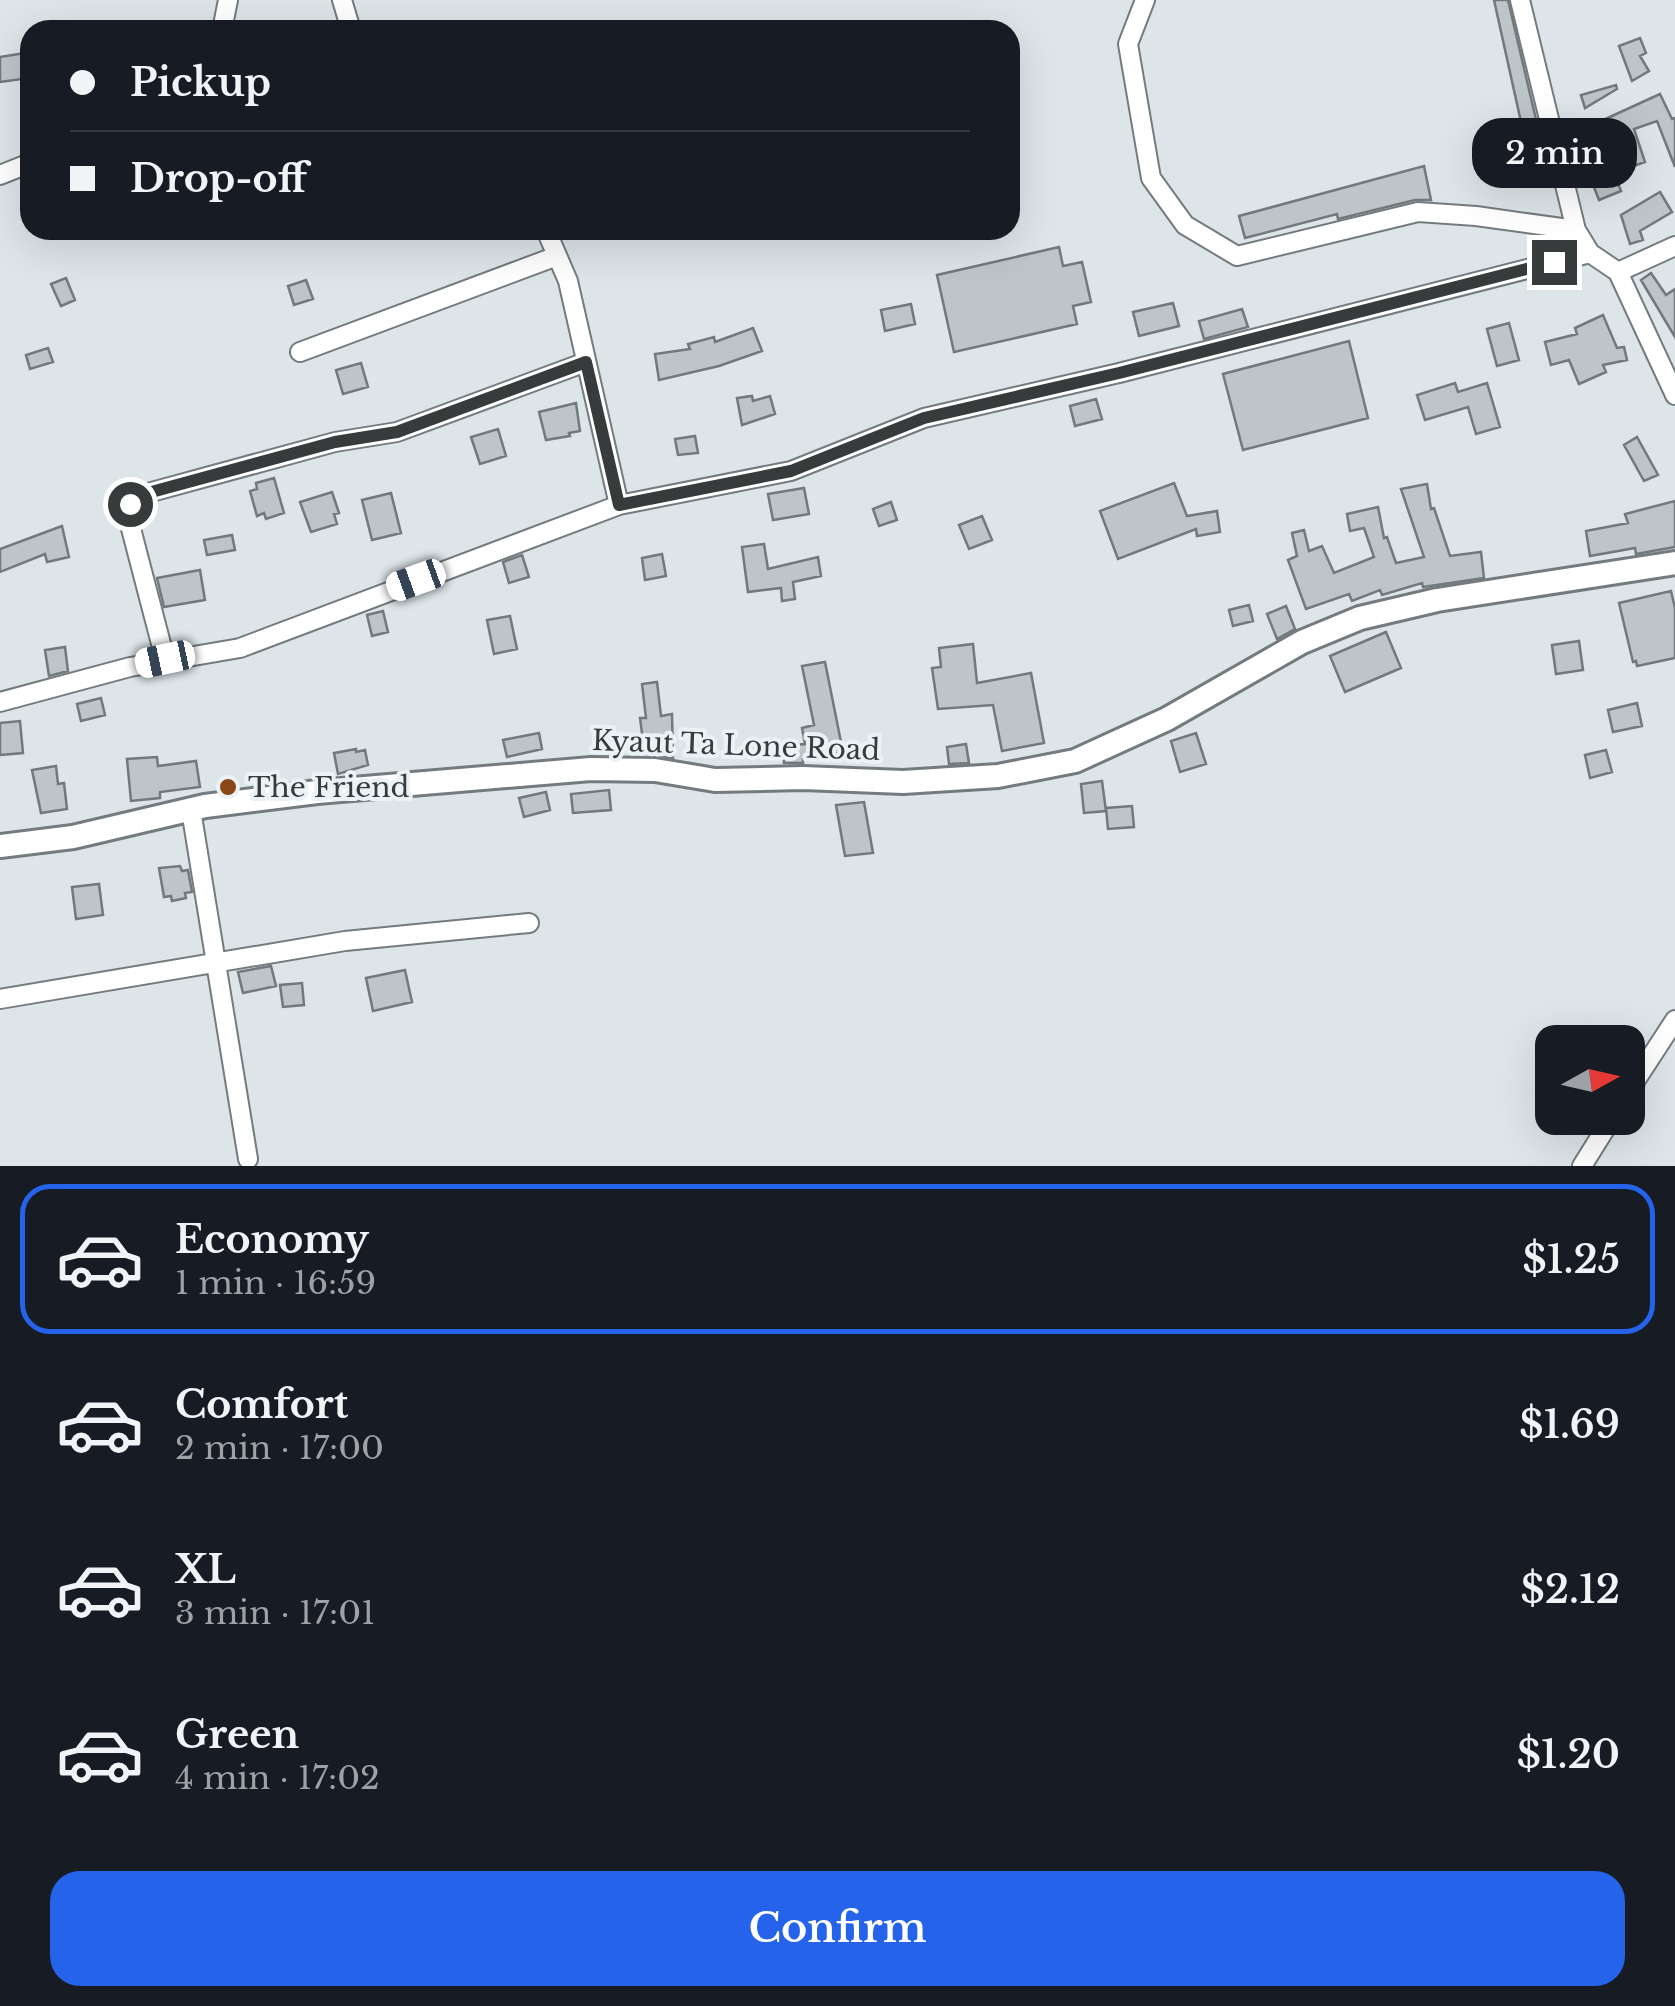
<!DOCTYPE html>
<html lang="en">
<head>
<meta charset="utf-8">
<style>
  body { margin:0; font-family:"Libre Baskerville",serif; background:#242831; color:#f1f3f6; height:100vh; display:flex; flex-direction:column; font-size:38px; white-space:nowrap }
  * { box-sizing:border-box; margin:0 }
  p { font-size:32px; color:#9ea1a6 }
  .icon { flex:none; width:55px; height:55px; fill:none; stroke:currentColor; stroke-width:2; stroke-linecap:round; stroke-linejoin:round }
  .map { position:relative; height:1166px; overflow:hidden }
  .drawer { display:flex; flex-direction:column; background:#171b24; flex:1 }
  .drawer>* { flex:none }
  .top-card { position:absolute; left:20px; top:20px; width:1000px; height:220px; border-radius:30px; box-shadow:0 10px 40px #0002; display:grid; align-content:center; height:220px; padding:0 50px; background:#171b24 }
  .needle { width:65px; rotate:82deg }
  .tools { position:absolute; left:1535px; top:1025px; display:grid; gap:20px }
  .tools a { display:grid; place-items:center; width:110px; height:110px; border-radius:20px; background:#171b24; box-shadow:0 10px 40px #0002; font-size:50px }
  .end { position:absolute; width:45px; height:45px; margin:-22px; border:12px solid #383b3c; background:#fff; box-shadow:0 0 0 5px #fff }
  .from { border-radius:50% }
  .bubble { position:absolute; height:70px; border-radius:30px; background:#171b24; box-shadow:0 10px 40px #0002; font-size:32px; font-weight:600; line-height:70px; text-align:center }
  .car { position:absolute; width:30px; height:60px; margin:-30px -15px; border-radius:12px; box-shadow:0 0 8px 2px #0007; background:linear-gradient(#fff 24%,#345 0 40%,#fff 0 76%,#345 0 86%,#fff 0) }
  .top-card b { display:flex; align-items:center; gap:35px; height:95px; font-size:38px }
  .top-card b+b { border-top:2px solid #363941 }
  .top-card i { width:25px; height:25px; background:#f1f3f6 }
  ul { padding:18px 0 0; list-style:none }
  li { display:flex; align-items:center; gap:30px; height:150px; margin:0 20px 15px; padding:0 30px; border:5px solid transparent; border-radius:30px }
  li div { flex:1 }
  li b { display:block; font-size:38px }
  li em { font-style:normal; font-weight:600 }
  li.active { border-color:#2563eb }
  li>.icon { width:90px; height:90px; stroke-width:1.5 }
  .cta { display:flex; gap:20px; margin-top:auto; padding:20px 50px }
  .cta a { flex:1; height:115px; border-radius:30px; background:#2563eb; color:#fff; font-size:40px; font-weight:600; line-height:115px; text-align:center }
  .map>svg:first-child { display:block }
  .building { fill:#bec5c9; stroke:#72797d; stroke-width:2.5 }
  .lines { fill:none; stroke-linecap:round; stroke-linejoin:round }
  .street-casing { stroke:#747b7e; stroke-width:22 }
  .secondary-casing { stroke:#747b7e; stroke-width:28 }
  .street { stroke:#fff; stroke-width:18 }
  .secondary { stroke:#fff; stroke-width:22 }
  .route { stroke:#383b3c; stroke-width:12 }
  .poi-dot { fill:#894716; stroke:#eaf2f6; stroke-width:4 }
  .labels { text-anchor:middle; stroke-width:8; stroke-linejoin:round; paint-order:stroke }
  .street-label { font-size:28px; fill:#383b3c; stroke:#eaf2f6 }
  .poi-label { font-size:28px; fill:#383b3c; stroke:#eaf2f6; text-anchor:start }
</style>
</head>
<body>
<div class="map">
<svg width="1675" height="1166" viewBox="0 0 1675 1166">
  <rect width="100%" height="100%" fill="#dde5e9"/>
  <path class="building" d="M1494 0H1508L1538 128 1523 131Z
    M1640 38 1646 53 1640 56 1649 71 1632 81 1619 46Z
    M25 53 29 78 0 82V57Z
    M1616 85 1617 89 1585 108 1581 95Z
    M1660 94 1672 119 1675 118V167L1657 121 1634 129 1645 162 1623 170 1612 137 1609 138 1607 134 1569 147 1566 137Z
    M1424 166 1431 200H1415L1338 219 1337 214 1245 238 1239 216Z
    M1614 173 1621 191 1599 200 1592 182Z
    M1660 192 1672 212 1640 231 1643 240 1630 244 1621 215Z
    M1059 247 1063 266 1082 262 1091 302 1073 306 1077 324 954 352 937 275Z
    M1651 273 1666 295 1675 289V337L1641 280Z
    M66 278 75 300 61 306 51 284Z
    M306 280 313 299 294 305 288 286Z
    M1173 303 1179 326 1139 336 1133 312Z
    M911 304 915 324 885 331 881 310Z
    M1242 309 1248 327 1204 339 1199 321Z
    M1603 315 1617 348 1624 347 1627 360 1603 365 1606 372 1579 384 1569 360 1551 365 1545 342 1577 334 1575 328Z
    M1509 323 1519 360 1497 366 1487 329Z
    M753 328 762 351 719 366 659 380 655 354 690 349 688 344 714 337 715 342Z
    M1349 341 1368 418 1243 450 1223 374Z
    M48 348 53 362 30 369 26 355Z
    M361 363 368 387 343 394 336 370Z
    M1455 383 1458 392 1487 383 1500 427 1476 434 1468 407 1425 420 1417 395Z
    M752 396 753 401 770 396 775 414 742 425 737 398Z
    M1096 399 1102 419 1075 426 1070 406Z
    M576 403 580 431 569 433 570 436 546 440 539 412Z
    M498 429 506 456 480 464 471 437Z
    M695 436 698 453 678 455 675 439Z
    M1637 437 1658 475 1644 481 1624 445Z
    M274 478 284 513 266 519 264 513 257 516 250 491 257 489 256 483Z
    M1174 483 1187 516 1217 511 1220 532 1197 536 1196 529 1118 559 1100 511Z
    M1427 484 1431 509 1434 508 1450 556 1481 552 1484 578 1423 587 1422 583 1382 595 1380 590 1352 601 1349 594 1306 609 1288 560 1297 556 1292 533 1304 530 1309 551 1322 546 1334 573 1374 557 1364 528 1350 531 1347 514 1378 507 1384 538 1387 537 1396 563 1424 557 1401 489Z
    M804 488 809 514 773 520 768 494Z
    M332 492 339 513 334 514 337 524 311 532 300 502Z
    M391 493 401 533 372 540 362 500Z
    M1675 501V547L1636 554 1635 548 1590 556 1586 531 1628 523 1625 514Z
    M891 502 897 520 879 526 873 509Z
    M982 516 992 540 969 549 959 525Z
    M62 526 69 557 47 562 45 554 0 572V549Z
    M232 535 235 550 207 555 204 540Z
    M764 544 768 569 818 557 821 576 793 582 795 599 782 601 781 588 748 592 742 547Z
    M662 554 666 576 645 580 642 558Z
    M522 555 529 577 509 583 503 562Z
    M200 570 205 600 164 607 157 578Z
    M1671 591 1675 608V658L1637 666 1636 661 1633 662 1619 603Z
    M1249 605 1253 621 1233 626 1229 610Z
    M1286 606 1295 629 1277 639 1267 614Z
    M383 611 388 632 372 636 367 615Z
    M510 616 517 649 494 654 487 620Z
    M1386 632 1401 668 1345 692 1330 656Z
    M1579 641 1583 670 1556 674 1552 645Z
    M973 644 977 683 1031 673 1044 743 1002 751 993 705 938 709 932 668 941 667 939 648Z
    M65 647 68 671 49 676 45 650Z
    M825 662 843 752 803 759V763H784L782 746 805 744 802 728 814 725 802 666Z
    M657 682 661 716 672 714 673 758 655 755 652 739 643 741 640 718H646L642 684Z
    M101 698 105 715 81 721 77 704Z
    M1637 703 1642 726 1613 732 1608 710Z
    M20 721 23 753 0 755V723Z
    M539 733 542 749 507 757 503 740Z
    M1196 733 1206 764 1180 772 1171 741Z
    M966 744 969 763 949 764 947 747Z
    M356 749V752L365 750 368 765 338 774 334 753Z
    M1606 750 1612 772 1590 778 1585 755Z
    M157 757 158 766 196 761 200 787 160 792V798L131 801 127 759Z
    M56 766 58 784 64 783 67 809 41 813 32 770Z
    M1102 781 1106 811 1084 813 1081 784Z
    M609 790 611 810 573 813 571 794Z
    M546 792 550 810 524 817 519 798Z
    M864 802 873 853 845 856 836 805Z
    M1132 806 1134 827 1108 829 1106 808Z
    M180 866 182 871 188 870 192 892 185 893 186 898 172 901 171 896 164 897 159 868Z
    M99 884 103 915 76 919 72 887Z
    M271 966 276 986 243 993 238 972Z
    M405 970 412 1002 373 1011 366 978Z
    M302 983 304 1005 283 1007 280 985Z"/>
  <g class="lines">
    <g class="street-casing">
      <path id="street" d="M342 0 351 30
        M1145 0 1128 44 1151 178 1185 225 1237 256 1418 212 1476 216 1576 230
        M1520 0 1576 230 1590 253 1618 272
        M222 30 228 0
        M0 175 30 163
        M546 230 568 281 619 505
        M1675 246 1618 272 1675 395
        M300 352 557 256
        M165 659 129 521 130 504 144 494 335 442 397 432 586 362
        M0 702 130 667 240 648 619 505 791 471 924 418 1119 373 1590 253
        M191 810 248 1159
        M0 999 345 941 529 923
        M1628 1092 1675 1020
        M1582 1166 1612 1118"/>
    </g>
    <g class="secondary-casing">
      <path id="secondary" d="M0 846 73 837 205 806 317 792 591 769 655 770 715 780 803 778 903 782 998 776 1075 761 1167 719 1302 642 1360 618 1437 600 1675 563"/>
    </g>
    <use href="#street" class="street"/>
    <use href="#secondary" class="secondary"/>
  </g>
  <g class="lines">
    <path class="route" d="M130 504 144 494 335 442 397 432 586 362 619 505 791 471 924 418 1119 373 1554 262"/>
  </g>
  <circle class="poi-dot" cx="228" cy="787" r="10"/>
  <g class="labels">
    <g class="street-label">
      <text transform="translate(736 745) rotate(2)" y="10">Kyaut Ta Lone Road</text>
    </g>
    <g class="poi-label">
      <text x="248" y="797">The Friend</text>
    </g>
  </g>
</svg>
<div class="tools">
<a><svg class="needle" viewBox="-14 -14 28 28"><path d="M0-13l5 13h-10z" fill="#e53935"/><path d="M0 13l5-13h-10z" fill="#9ea1a6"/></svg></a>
</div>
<i class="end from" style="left:130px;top:504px"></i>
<i class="end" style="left:1554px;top:262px"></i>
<div class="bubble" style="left:1472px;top:118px;width:165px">2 min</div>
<i class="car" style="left:416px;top:580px;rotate:250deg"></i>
<i class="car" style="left:165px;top:659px;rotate:258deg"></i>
<div class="top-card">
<b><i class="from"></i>Pickup</b>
<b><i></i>Drop-off</b>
</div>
</div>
<section class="drawer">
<ul>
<li class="active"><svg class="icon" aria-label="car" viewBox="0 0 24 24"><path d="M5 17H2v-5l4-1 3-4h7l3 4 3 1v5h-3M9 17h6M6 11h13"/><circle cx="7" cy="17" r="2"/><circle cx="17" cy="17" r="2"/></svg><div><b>Economy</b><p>1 min · 16:59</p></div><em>$1.25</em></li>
<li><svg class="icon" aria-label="car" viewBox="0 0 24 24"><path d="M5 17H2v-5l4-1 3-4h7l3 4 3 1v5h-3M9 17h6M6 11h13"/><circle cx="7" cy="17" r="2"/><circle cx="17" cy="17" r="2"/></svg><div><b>Comfort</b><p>2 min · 17:00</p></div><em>$1.69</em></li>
<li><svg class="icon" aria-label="car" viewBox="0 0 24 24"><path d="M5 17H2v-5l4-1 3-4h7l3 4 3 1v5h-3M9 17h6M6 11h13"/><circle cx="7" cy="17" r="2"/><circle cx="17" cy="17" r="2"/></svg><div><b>XL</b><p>3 min · 17:01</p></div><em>$2.12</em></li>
<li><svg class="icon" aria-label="car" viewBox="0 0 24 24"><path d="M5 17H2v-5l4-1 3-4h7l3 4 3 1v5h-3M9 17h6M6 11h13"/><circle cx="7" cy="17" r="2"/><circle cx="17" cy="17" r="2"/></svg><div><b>Green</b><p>4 min · 17:02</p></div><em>$1.20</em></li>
</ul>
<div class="cta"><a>Confirm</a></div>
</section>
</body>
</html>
